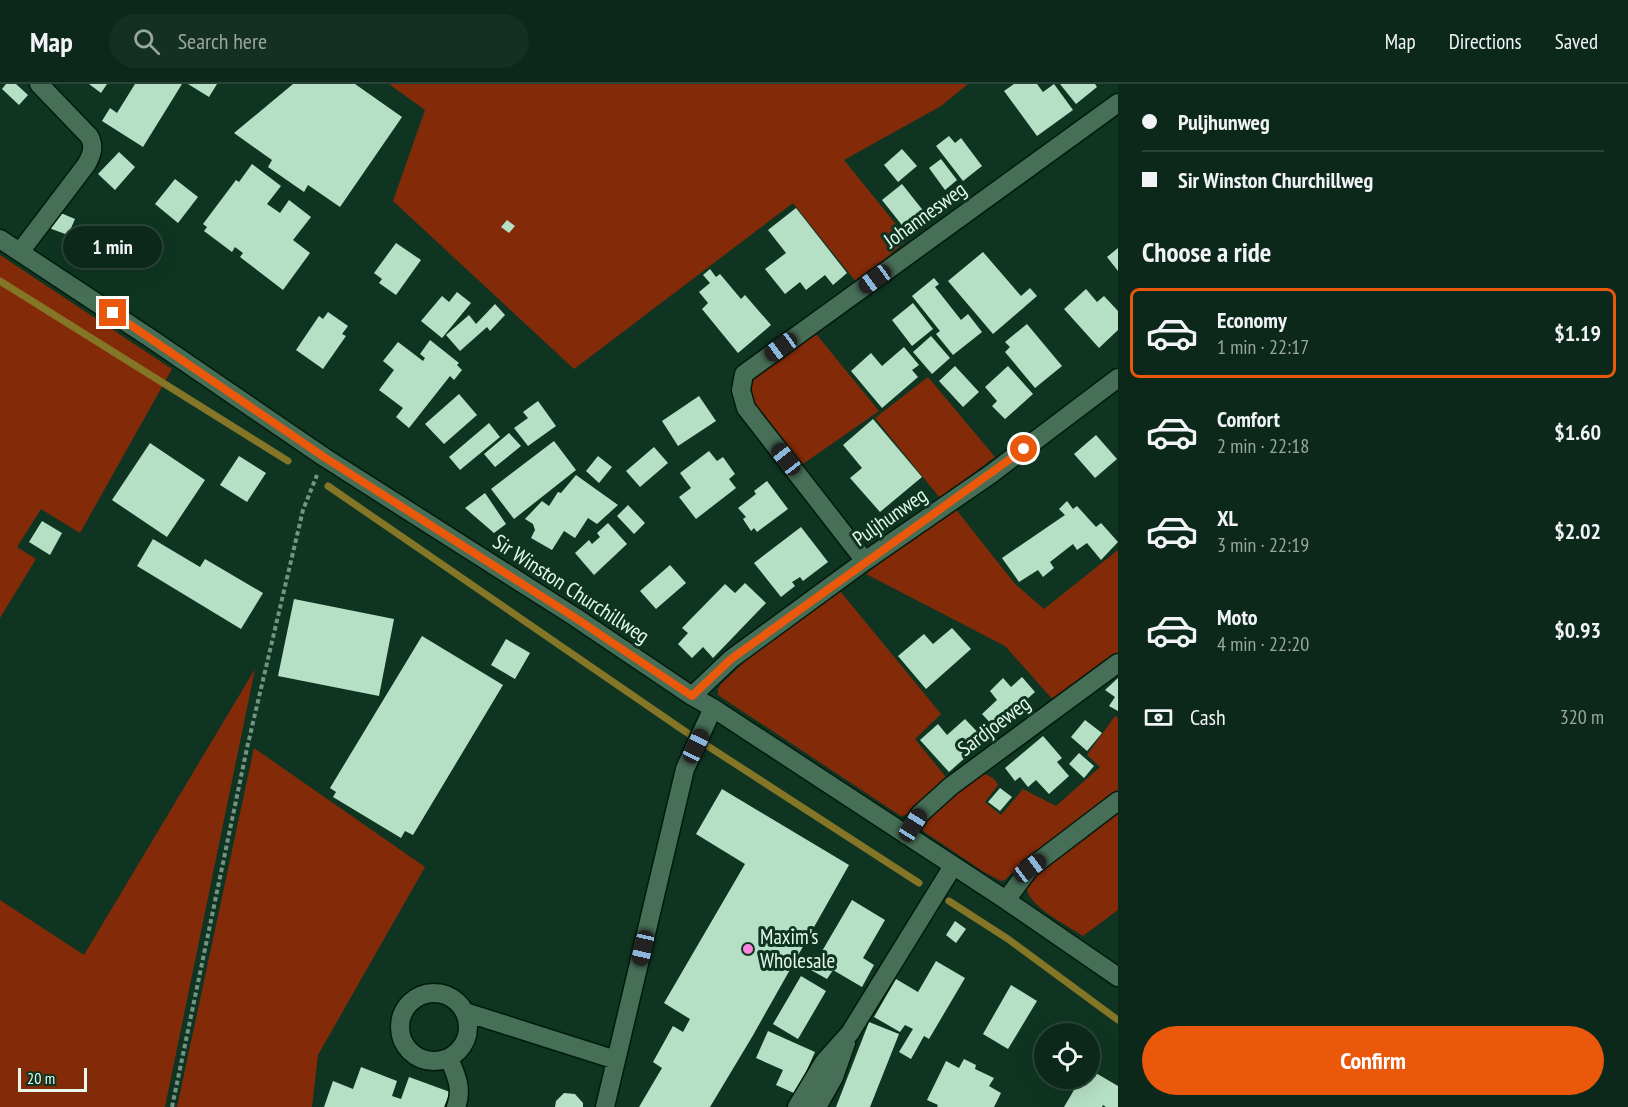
<!DOCTYPE html>
<html lang="en">
<head>
<meta charset="utf-8">
<style>
  body { margin:0; font-family:"PT Sans Narrow",sans-serif; background:#143023; color:#f1f3f6; height:100vh; display:flex; flex-direction:column; font-size:22px; white-space:nowrap }
  * { box-sizing:border-box; margin:0 }
  p { font-size:20px; color:#9aa6a2 }
  .icon { flex:none; width:33px; height:33px; fill:none; stroke:currentColor; stroke-width:2; stroke-linecap:round; stroke-linejoin:round }
  .map { position:relative; flex:1; overflow:hidden }
  .details { display:flex; flex-direction:column; background:#0b281a; width:510px }
  .details>* { flex:none }
  .hud { display:grid; align-content:center; height:132px; padding:0 24px; background:#0b281a }
  .fabs { position:absolute; left:1034px; top:939px; display:grid; gap:12px }
  .fabs a { display:grid; place-items:center; width:66px; height:66px; border-radius:50%; background:#0b281a; box-shadow:0 6px 24px #0002,0 0 0 2px #2b4439; font-size:30px }
  .scale { position:absolute; left:18px; bottom:15px; width:69px; box-sizing:border-box; padding-left:6px; border:3px solid #e4f9ec; border-top:0; font-size:16px; line-height:21px; white-space:nowrap; color:#e4f9ec; -webkit-text-stroke:4px #0f3522; paint-order:stroke }
  .end { position:absolute; width:27px; height:27px; margin:-14px; border:8px solid #ea580c; background:#fff; box-shadow:0 0 0 3px #fff }
  .from { border-radius:50% }
  .bubble { position:absolute; height:42px; border-radius:21px; background:#0b281a; box-shadow:0 6px 24px #0002,0 0 0 2px #2b4439; font-size:20px; font-weight:800; line-height:42px; text-align:center }
  .car { position:absolute; width:18px; height:36px; margin:-18px -9px; border-radius:8px; box-shadow:0 0 4px 2px #0007; background:linear-gradient(#222 24%,#8ab4d8 0 40%,#222 0 76%,#8ab4d8 0 86%,#222 0) }
  .hud b { display:flex; align-items:center; gap:21px; height:57px; font-size:22px }
  .hud b+b { border-top:2px solid #2b4439 }
  .hud i { width:15px; height:15px; background:#f1f3f6 }
  ul { padding:0; list-style:none }
  li { display:flex; align-items:center; gap:18px; height:90px; margin:0 12px 9px; padding:0 12px; border:3px solid transparent; border-radius:9px }
  li div { flex:1 }
  li b { display:block; font-size:22px }
  li em { font-style:normal; font-weight:800 }
  li.selected { border-color:#ea580c }
  li>.icon { width:54px; height:54px; stroke-width:1.5 }
  h2 { padding:0 24px; font-size:27px; line-height:72px }
  .pay { display:flex; align-items:center; gap:15px; height:66px; padding:0 24px; font-size:22px }
  .pay p { margin-inline-start:auto }
  .primary-button { display:flex; gap:12px; margin-top:auto; padding:12px 24px }
  .primary-button a { flex:1; height:69px; border-radius:36px; background:#ea580c; color:#fff; font-size:24px; font-weight:800; line-height:69px; text-align:center }
  header { display:flex; align-items:center; gap:36px; box-sizing:border-box; height:84px; padding:0 30px; background:#0b281a; border-bottom:2px solid #2b4439 }
  header strong { font-size:28px }
  nav { display:flex; gap:33px; margin-inline-start:auto; font-size:21px }
  .search { width:420px; height:54px; background:#143023; display:flex; align-items:center; gap:15px; box-sizing:border-box; padding:0 21px; border-radius:33px; color:#9aa6a2; font-size:22px }
  main { display:flex; flex:1; min-height:0 }
  .map>svg:first-child { display:block }
  .green { fill:#832a09 }
  .lines { fill:none; stroke-linecap:round; stroke-linejoin:round }
  .stream { stroke:#847527; stroke-width:7 }
  .building { fill:#b6e0c6 }
  .minor-casing { stroke:#001b0d; stroke-width:21 }
  .path { stroke:#759383; stroke-width:4; stroke-dasharray:4.5 3; stroke-linecap:butt }
  .minor { stroke:#476e57; stroke-width:18 }
  .route { stroke:#ea580c; stroke-width:8 }
  .poi-dot { fill:#ff85df; stroke:#0f3522; stroke-width:2 }
  .labels { text-anchor:middle; stroke-width:6; stroke-linejoin:round; paint-order:stroke }
  .street-label { font-size:21px; fill:#e4f9ec; stroke:#0f3522 }
  .poi-label { font-size:21px; fill:#e4f9ec; stroke:#0f3522; text-anchor:start }
</style>
</head>
<body>
<header>
<strong>Map</strong>
<div class="search"><svg class="icon" aria-label="search" viewBox="0 0 24 24"><circle cx="10" cy="10" r="6"/><path d="M15 15l6 6"/></svg>Search here</div>
<nav><a>Map</a><a>Directions</a><a>Saved</a></nav>
</header>
<main>
<div class="map">
<svg width="1118" height="1023" viewBox="0 0 1118 1023">
  <rect width="100%" height="100%" fill="#0f3522"/>
  <path class="green" d="M389 0H968L941 22 844 76 908 155 857 199 793 119 574 285 393 117 425 26Z
    M0 171 172 285 80 449 41 425 17 463 36 475 0 534Z
    M812 245 879 327 800 382 753 322 751 309V298L753 292Z
    M928 293 995 373 940 414 875 334Z
    M954 423 1015 500 1044 525 1118 466V572L1055 618 1005 562 866 490Z
    M840 507 941 630 915 655 950 698 914 729 901 732 718 611V605L721 600 752 571Z
    M255 585 165 1023H0V816L84 871Z
    M1115 632 1118 634V706L1080 736 1027 774 1005 796 1001 797 984 788 923 747 921 740 925 732 980 689C988 691 995 693 998 701L985 718 1001 731 1023 705 1056 722 1100 683 1087 671Z
    M254 664 425 783 318 971 312 1023H177Z
    M1118 727V826L1083 852C1070 843 1024 820 1027 802 1028 796 1034 791 1038 787Z"/>
  <g class="lines">
    <path class="stream" d="M0 197 288 377
      M328 402 683 646 919 799
      M949 817 1008 855 1118 936"/>
  </g>
  <path class="building" d="M6 0H16L28 11 19 21 2 5Z
    M89 0H107L101 9Z
    M135 0H182L143 63 102 37 110 24 117 29Z
    M188 0H217L209 13Z
    M293 0H355L402 33 340 123 308 101 304 108 268 83 272 76 234 49Z
    M1014 0H1037L1043 8 1054 0 1073 26 1037 52 1004 7Z
    M1060 0H1095L1097 3 1076 20Z
    M949 52 955 59 961 54 982 82 963 97 936 62Z
    M902 65 917 82 898 98 884 81Z
    M119 68 135 83 115 106 98 90Z
    M941 75 957 96 945 106 929 84Z
    M252 80 281 102 267 120 280 129 289 116 311 133 293 156 310 169 283 206 240 173 243 169 235 163 232 168 204 147 207 143 203 140 236 96 239 98Z
    M175 95 198 113 178 139 155 120Z
    M902 100 929 134 909 150 882 116Z
    M796 124 847 189 833 201 825 191 806 206 800 198 785 210 765 185 786 169 768 146Z
    M56 127 75 135 68 151 49 144Z
    M507 136 515 142 509 149 501 143Z
    M396 159 421 176 396 211 379 199 382 195 374 189Z
    M1118 164V187L1107 173Z
    M983 168 1021 212 1030 204 1037 212 993 250 948 197Z
    M710 185 716 193 720 190 741 215 745 211 771 241 738 269 702 225 708 219 699 208 710 199 703 191Z
    M934 194 939 200 935 203 961 236 968 230 982 248 953 271 936 250 940 247 912 212Z
    M1086 205 1097 218 1104 212 1118 227V246L1099 264 1064 225Z
    M457 208 471 219 442 254 421 237 442 212 449 218Z
    M913 219 933 245 912 262 892 236Z
    M495 220 505 231 490 247 487 243 460 267 446 251 469 231 476 240Z
    M328 228 348 242 342 250 346 252 323 285 296 266 319 232 323 235Z
    M1027 240 1062 282 1035 304 1005 268 1010 263 1005 258Z
    M931 252 950 274 932 290 913 268Z
    M430 256 459 279 457 281 462 286 454 296 450 292 409 344 396 333 403 324 379 306 394 286 383 277 398 258 423 277 425 274 420 270Z
    M904 263 919 281 912 286 918 293 882 324 851 287 871 269 882 282Z
    M955 282 979 308 963 323 939 297Z
    M1008 282 1033 310 1005 335 992 322 997 317 985 303Z
    M459 310 477 331 444 360 425 340Z
    M699 312 716 337 678 362 662 337Z
    M538 317 556 342 528 362 514 344 528 334 523 328Z
    M873 335 922 393 880 428 850 394 862 384 843 361Z
    M489 339 500 353 460 386 449 373Z
    M509 349 521 362 495 383 484 370Z
    M1096 351 1117 375 1095 394 1074 370Z
    M554 357 576 386 514 435 491 405Z
    M150 359 205 396 167 453 112 416Z
    M654 363 668 379 640 403 626 387Z
    M709 367 717 377 723 373 735 390 729 395 736 404 696 435 679 413 691 404 680 389Z
    M239 372 266 389 247 418 220 401Z
    M598 372 612 383 599 399 586 387Z
    M576 391 618 421 597 440 588 434 575 454 564 447 552 466 531 454 535 446 533 440 525 435 542 417 549 422 558 408 561 409Z
    M767 397 788 425 757 448 754 444 751 447 743 435 746 433 738 424 756 410 754 407Z
    M485 409 506 440 494 449 465 424Z
    M1067 417 1073 425 1077 422 1096 443 1101 439 1118 458 1101 476 1087 459 1077 466 1073 460 1050 478 1054 484 1043 493 1038 486 1019 498 1002 474 1065 431 1059 425Z
    M628 421 645 439 634 450 617 432Z
    M42 437 62 449 50 471 29 458Z
    M608 439 627 460 594 491 575 469 589 456 592 460 600 453 597 449Z
    M801 443 828 478 803 497 800 493 792 498 795 502 781 513 754 479Z
    M153 455 200 483 205 475 263 509 241 545 137 482Z
    M670 481 686 499 656 525 640 507Z
    M745 499 766 519 713 574 703 563 692 574 678 560 688 549 682 544 725 500 735 509Z
    M294 515 394 535 379 612 278 592Z
    M952 544 971 565 926 605 898 572 924 550 933 560Z
    M422 552 503 601 413 751 405 747 401 754 333 713 336 708 330 704Z
    M506 555 530 569 515 595 491 581Z
    M1022 593 1035 608 995 644 982 630 997 616 990 607 1003 594 1011 603Z
    M1118 594V627L1109 622 1115 613 1105 606Z
    M965 635 985 656 949 688 920 656 938 640 947 651Z
    M1085 636 1102 649 1087 667 1071 653Z
    M1043 652 1062 674 1057 678 1069 692 1049 710 1036 696 1028 703 1020 693 1015 697 1005 684Z
    M1079 669 1094 682 1084 694 1069 680Z
    M1000 704 1012 713 1000 727 988 718Z
    M722 705 849 781 752 953 710 1023H639L662 984 653 978 673 942 683 948 690 935 664 919 745 780 696 750Z
    M852 816 885 836 863 874 874 881 862 903 833 886 827 895 811 886Z
    M955 837 966 845 956 859 946 851Z
    M936 877 965 894 929 955 924 952 911 975 899 968 913 945 905 941 900 948 874 933 896 895 918 908Z
    M801 892 826 907 798 955 773 940Z
    M1011 901 1037 917 1008 965 983 950Z
    M869 938 899 950 870 1023H836Z
    M768 947 815 968 796 1010 776 1001 783 986 756 974Z
    M964 975 976 981 975 985 994 994 989 1002 1001 1009 994 1023H937L938 1021 927 1016 946 977 959 984Z
    M361 983 397 997 392 1012 401 1015 409 993 450 1008 444 1023H324L333 997 353 1005Z
    M1089 985 1118 1002V1023H1106L1103 1021 1102 1023H1064L1081 994H1089Z
    M564 1009 575 1010 583 1019V1023H555L556 1017Z"/>
  <g class="lines">
    <g class="minor-casing">
      <path id="minor" d="M0 155 150 254 324 373 575 533 692 612 713 624 1006 816 1118 893
        M20 168 86 81C92 71 95 62 89 52L39 0
        M865 477 746 324 741 306 744 290 1118 19
        M692 612 731 575 865 477 991 390 1118 294
        M906 751 920 730 951 702 1118 579
        M1006 816 1030 784 1118 717
        M400 943a34 34 0 1 1 68 0a34 34 0 1 1-68 0Z
        M465 928 616 976
        M449 974C456 991 463 1005 456 1023
        M605 1023 685 685 713 624
        M797 1023 824 978 850 949 953 782
        M817 1023 834 993 846 959"/>
    </g>
    <path class="path" d="M172 1023 247 664 303 426 317 391"/>
    <use href="#minor" class="minor"/>
  </g>
  <g class="lines">
    <path class="route" d="M113 229 324 373 574 533 692 612 731 575 1024 365"/>
  </g>
  <circle class="poi-dot" cx="748" cy="865" r="6"/>
  <g class="labels">
    <g class="street-label">
      <text transform="translate(925 131) rotate(-36)" y="7">Johannesweg</text>
      <text transform="translate(890 433) rotate(-35)" y="7">Puljhunweg</text>
      <text transform="translate(571 505) rotate(33)" y="7">Sir Winston Churchillweg</text>
      <text transform="translate(994 642) rotate(-37)" y="7">Sardjoeweg</text>
    </g>
    <g class="poi-label">
      <text x="760" y="860">Maxim's<tspan x="760" dy="24">Wholesale</tspan></text>
    </g>
  </g>
</svg>
<div class="fabs">
<a><svg class="icon" aria-label="locate" viewBox="0 0 24 24"><circle cx="12" cy="12" r="6"/><path d="M12 2v4M12 18v4M2 12h4M18 12h4"/></svg></a>
</div>
<div class="scale">20 m</div>
<i class="end from" style="left:1024px;top:365px"></i>
<i class="end" style="left:113px;top:229px"></i>
<div class="bubble" style="left:63px;top:142px;width:99px">1 min</div>
<i class="car" style="left:875px;top:195px;rotate:234deg"></i>
<i class="car" style="left:781px;top:263px;rotate:234deg"></i>
<i class="car" style="left:786px;top:375px;rotate:322deg"></i>
<i class="car" style="left:696px;top:662px;rotate:25deg"></i>
<i class="car" style="left:913px;top:741px;rotate:32deg"></i>
<i class="car" style="left:1030px;top:784px;rotate:53deg"></i>
<i class="car" style="left:643px;top:864px;rotate:193deg"></i>
</div>
<section class="details">
<div class="hud">
<b><i class="from"></i>Puljhunweg</b>
<b><i></i>Sir Winston Churchillweg</b>
</div>
<h2>Choose a ride</h2>
<ul>
<li class="selected"><svg class="icon" aria-label="car" viewBox="0 0 24 24"><path d="M5 17H2v-5l4-1 3-4h7l3 4 3 1v5h-3M9 17h6M6 11h13"/><circle cx="7" cy="17" r="2"/><circle cx="17" cy="17" r="2"/></svg><div><b>Economy</b><p>1 min · 22:17</p></div><em>$1.19</em></li>
<li><svg class="icon" aria-label="car" viewBox="0 0 24 24"><path d="M5 17H2v-5l4-1 3-4h7l3 4 3 1v5h-3M9 17h6M6 11h13"/><circle cx="7" cy="17" r="2"/><circle cx="17" cy="17" r="2"/></svg><div><b>Comfort</b><p>2 min · 22:18</p></div><em>$1.60</em></li>
<li><svg class="icon" aria-label="car" viewBox="0 0 24 24"><path d="M5 17H2v-5l4-1 3-4h7l3 4 3 1v5h-3M9 17h6M6 11h13"/><circle cx="7" cy="17" r="2"/><circle cx="17" cy="17" r="2"/></svg><div><b>XL</b><p>3 min · 22:19</p></div><em>$2.02</em></li>
<li><svg class="icon" aria-label="car" viewBox="0 0 24 24"><path d="M5 17H2v-5l4-1 3-4h7l3 4 3 1v5h-3M9 17h6M6 11h13"/><circle cx="7" cy="17" r="2"/><circle cx="17" cy="17" r="2"/></svg><div><b>Moto</b><p>4 min · 22:20</p></div><em>$0.93</em></li>
</ul>
<div class="pay"><svg class="icon" aria-label="cash" viewBox="0 0 24 24"><path d="M3 7h18v10H3z"/><circle cx="12" cy="12" r="2"/></svg>Cash<p>320 m</p></div>
<div class="primary-button"><a>Confirm</a></div>
</section>
</main>
</body>
</html>
